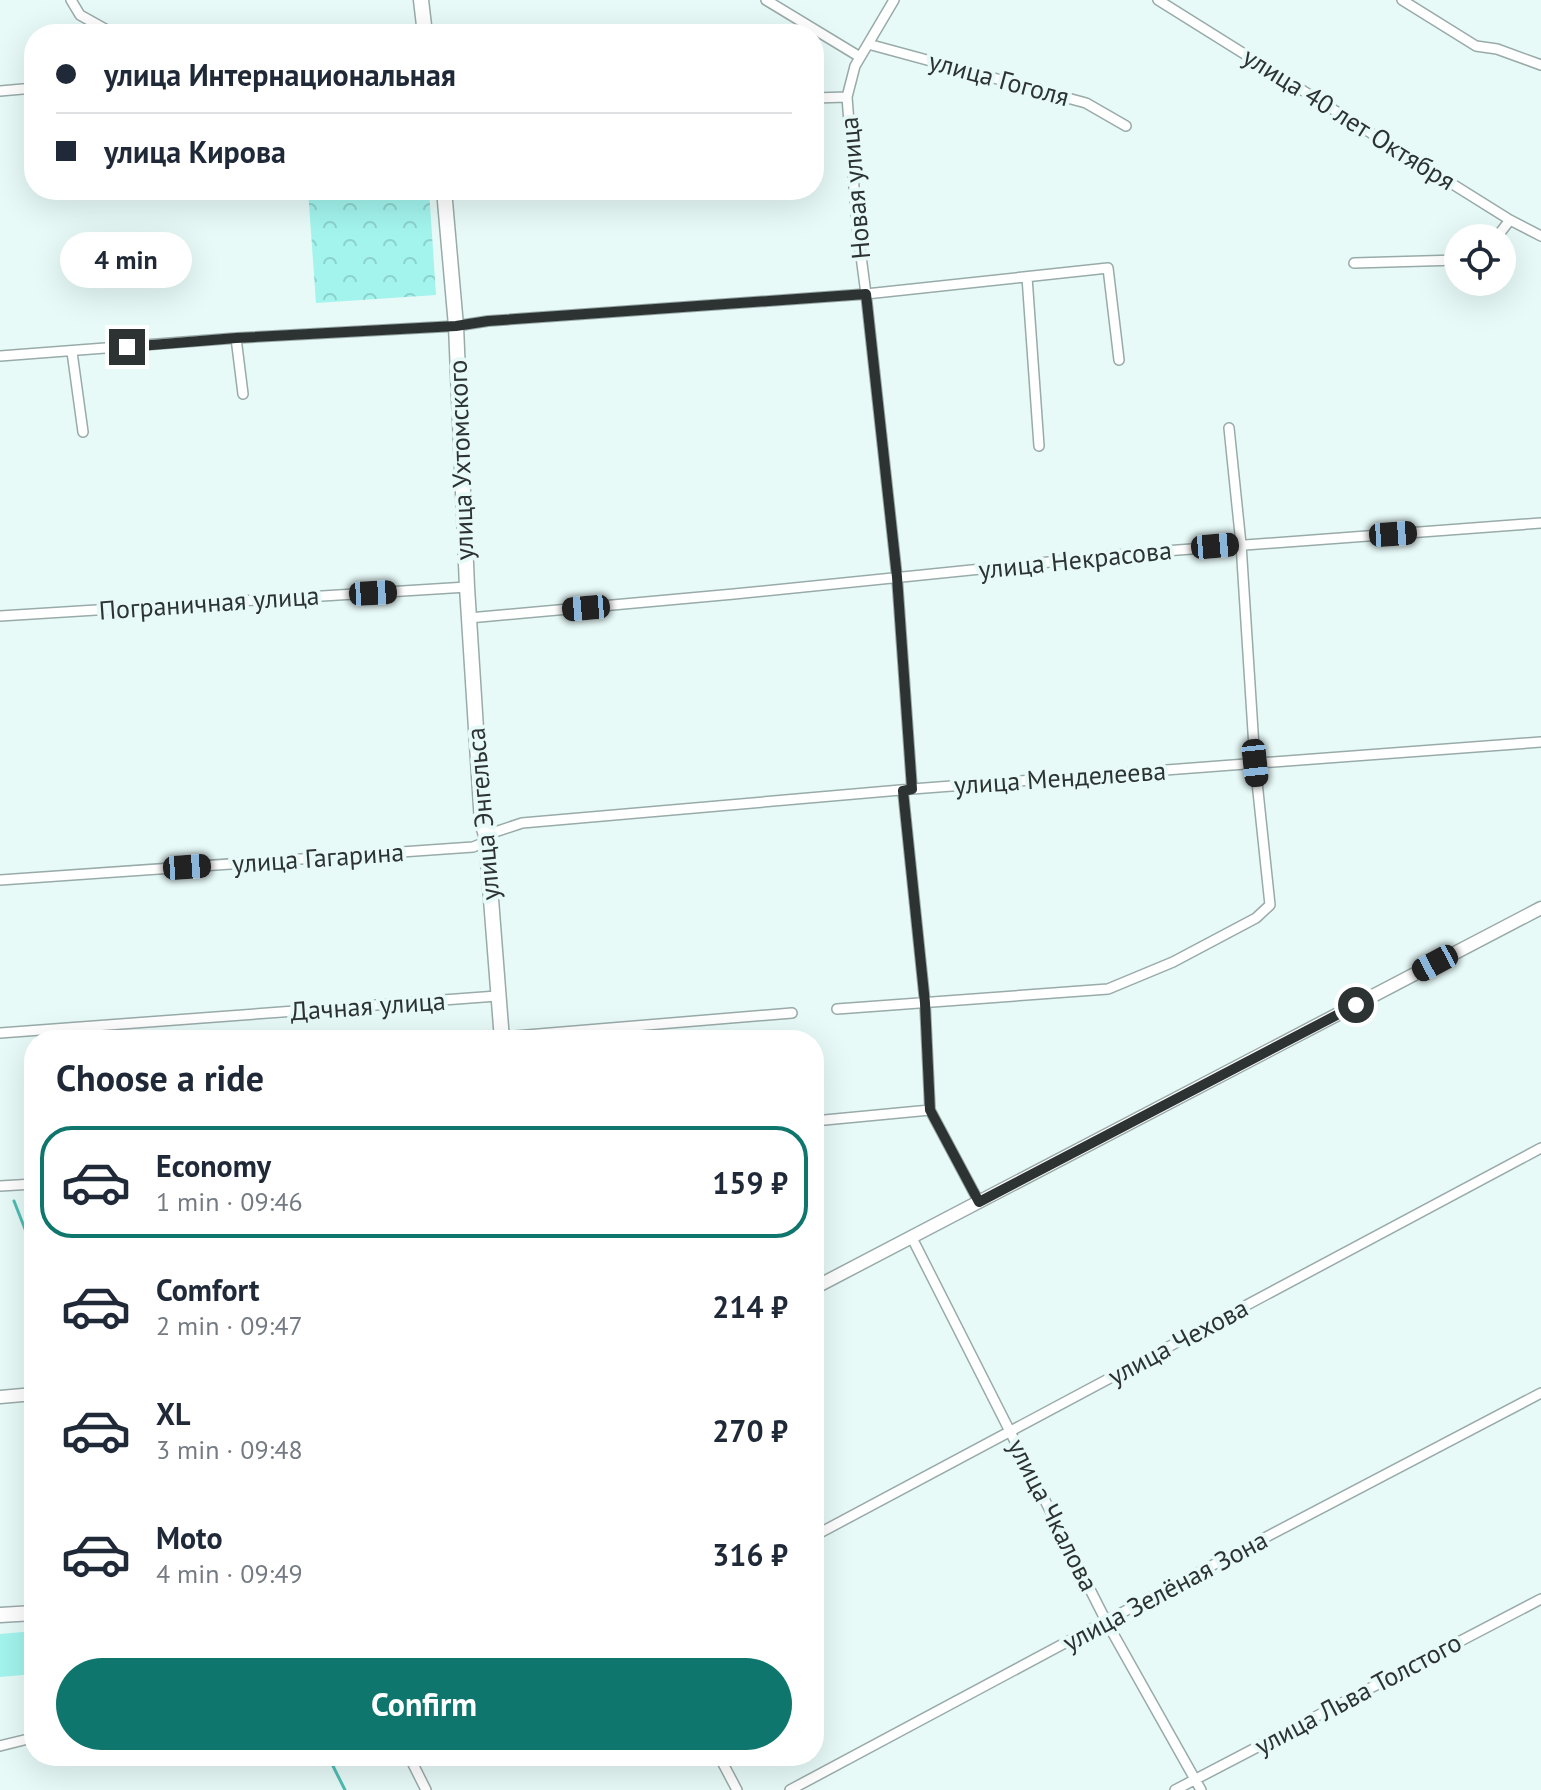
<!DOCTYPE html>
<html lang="en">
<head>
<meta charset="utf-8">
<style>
  body { margin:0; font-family:"PT Sans",sans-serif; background:#f6f6f7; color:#1f2937; height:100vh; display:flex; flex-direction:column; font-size:30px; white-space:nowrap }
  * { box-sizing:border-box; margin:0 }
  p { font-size:26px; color:#747a83 }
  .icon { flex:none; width:44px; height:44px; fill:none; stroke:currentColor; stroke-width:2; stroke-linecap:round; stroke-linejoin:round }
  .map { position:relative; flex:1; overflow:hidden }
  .panel { position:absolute; left:24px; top:1030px; width:800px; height:736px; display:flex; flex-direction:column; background:#fff; border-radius:32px; box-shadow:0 8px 32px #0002 }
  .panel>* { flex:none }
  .hud { position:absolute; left:24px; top:24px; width:800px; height:176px; border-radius:32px; box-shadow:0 8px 32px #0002; display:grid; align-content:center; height:176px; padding:0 32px; background:#fff }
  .tools { position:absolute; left:1444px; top:224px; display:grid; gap:16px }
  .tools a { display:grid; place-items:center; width:72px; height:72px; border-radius:50%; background:#fff; box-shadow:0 8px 32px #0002; font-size:40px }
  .end { position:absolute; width:36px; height:36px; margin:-18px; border:10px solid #2c3332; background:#fff; box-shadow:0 0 0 4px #fff }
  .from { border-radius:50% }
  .bubble { position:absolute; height:56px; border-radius:28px; background:#fff; box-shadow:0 8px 32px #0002; font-size:26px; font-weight:800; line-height:56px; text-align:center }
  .car { position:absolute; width:24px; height:48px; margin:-24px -12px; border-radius:10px; box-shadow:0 0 6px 2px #0007; background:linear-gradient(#222 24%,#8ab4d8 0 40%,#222 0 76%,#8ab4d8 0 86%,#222 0) }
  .hud b { display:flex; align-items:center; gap:28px; height:76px; font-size:30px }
  .hud b+b { border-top:2px solid #e0e1e3 }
  .hud i { width:20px; height:20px; background:#1f2937 }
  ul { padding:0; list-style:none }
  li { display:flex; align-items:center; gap:24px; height:112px; margin:0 16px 12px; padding:0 16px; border:4px solid transparent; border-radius:32px }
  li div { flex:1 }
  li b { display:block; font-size:30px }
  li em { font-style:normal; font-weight:800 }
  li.on { border-color:#0f766e }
  li>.icon { width:72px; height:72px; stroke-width:1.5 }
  h2 { padding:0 32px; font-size:36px; line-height:96px }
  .primary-button { display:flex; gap:16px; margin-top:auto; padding:16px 32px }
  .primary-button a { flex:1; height:92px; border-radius:48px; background:#0f766e; color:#fff; font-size:32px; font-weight:800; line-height:92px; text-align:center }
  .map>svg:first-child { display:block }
  .green { fill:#a2f4ed }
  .park { fill:url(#park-crowns) }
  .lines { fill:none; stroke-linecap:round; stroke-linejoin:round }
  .stream { stroke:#4ebdb5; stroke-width:3 }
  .minor-casing { stroke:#99aba9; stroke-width:12 }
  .tertiary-casing { stroke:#99aba9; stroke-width:15 }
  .secondary-casing { stroke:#99aba9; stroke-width:17 }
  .minor { stroke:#fff; stroke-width:9 }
  .tertiary { stroke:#fff; stroke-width:12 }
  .secondary { stroke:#fff; stroke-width:14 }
  .route { stroke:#2c3332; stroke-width:10 }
  .labels { text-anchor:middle; stroke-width:8; stroke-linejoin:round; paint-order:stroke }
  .street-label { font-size:26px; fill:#2c3332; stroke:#e7faf8 }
</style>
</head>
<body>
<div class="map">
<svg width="1541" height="1790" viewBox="0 0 1541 1790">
  <defs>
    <pattern id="park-crowns" width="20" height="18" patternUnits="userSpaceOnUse" patternTransform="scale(2)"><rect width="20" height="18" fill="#a2f4ed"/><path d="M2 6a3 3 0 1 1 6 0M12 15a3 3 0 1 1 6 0" fill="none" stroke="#8cd2cc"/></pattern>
  </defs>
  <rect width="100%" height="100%" fill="#e7faf8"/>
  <path class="green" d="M34 1631V1674L0 1677V1634Z"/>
  <path class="park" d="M308 190H429L436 295 316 303Z"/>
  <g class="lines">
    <path class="stream" d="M14 1201 34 1252
      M328 1756 345 1790"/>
    <g class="minor-casing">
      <path id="minor" d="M71 0 80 15 114 34
        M766 0 860 57
        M894 0 855 66 847 97 857 226 866 294 897 577 912 789
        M1158 0 1510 220 1541 236
        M1402 0 1476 46 1497 49 1541 65
        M868 44 1086 103 1126 126
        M0 91 34 88
        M814 98 847 97
        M1496 238 1510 220
        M1354 263 1458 260
        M1027 277 1039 446
        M236 338 243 394
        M72 352 83 432
        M0 356 236 338 456 326 488 321 866 294 1108 268 1119 360
        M0 616 467 587
        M469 618 734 594 1138 553 1541 523
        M903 791 925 1003 930 1110 979 1202
        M0 880 473 847 483 843 486 835 522 823 912 789 1541 742
        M837 1009 1108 989 1173 962 1256 918 1270 905 1255 763 1241 544 1229 428
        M0 1033 497 996
        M502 1037 792 1013
        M814 1121 930 1110
        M0 1186 34 1184
        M911 1236 1106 1621 1201 1790
        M814 1536 1541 1148
        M0 1746 24 1740
        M409 1756 426 1790
        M719 1756 737 1790
        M790 1790 1106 1621 1541 1393
        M1175 1790 1541 1599"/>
    </g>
    <g class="tertiary-casing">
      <path id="tertiary" d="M814 1288 1541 908
        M0 1397 34 1394"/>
    </g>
    <g class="secondary-casing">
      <path id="secondary" d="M421 0 425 34
        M444 190 456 326 467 587 482 823 486 835 502 1040
        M0 1615 34 1613"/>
    </g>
    <use href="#minor" class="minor"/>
    <use href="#tertiary" class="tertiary"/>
    <use href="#secondary" class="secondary"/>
  </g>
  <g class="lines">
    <path class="route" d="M127 347 236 338 456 326 488 321 866 294 897 577 912 789 903 791 925 1003 930 1110 979 1202 1356 1005"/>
  </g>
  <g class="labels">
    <g class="street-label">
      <text transform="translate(999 79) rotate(15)" y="9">улица Гоголя</text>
      <text transform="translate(1349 119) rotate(32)" y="9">улица 40 лет Октября</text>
      <text transform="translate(855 188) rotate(-95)" y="9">Новая улица</text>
      <text transform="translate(461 460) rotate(-92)" y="9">улица Ухтомского</text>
      <text transform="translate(1075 560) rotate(-6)" y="9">улица Некрасова</text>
      <text transform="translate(209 603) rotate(-4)" y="9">Пограничная улица</text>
      <text transform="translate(1060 778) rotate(-4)" y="9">улица Менделеева</text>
      <text transform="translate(483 814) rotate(-95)" y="9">улица Энгельса</text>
      <text transform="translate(318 858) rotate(-4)" y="9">улица Гагарина</text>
      <text transform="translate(368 1006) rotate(-4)" y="9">Дачная улица</text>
      <text transform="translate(1178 1342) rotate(-28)" y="9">улица Чехова</text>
      <text transform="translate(1053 1515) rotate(63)" y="9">улица Чкалова</text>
      <text transform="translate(1165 1591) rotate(-28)" y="9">улица Зелёная Зона</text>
      <text transform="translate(1358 1694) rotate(-28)" y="9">улица Льва Толстого</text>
    </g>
  </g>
</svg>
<div class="tools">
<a><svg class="icon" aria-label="locate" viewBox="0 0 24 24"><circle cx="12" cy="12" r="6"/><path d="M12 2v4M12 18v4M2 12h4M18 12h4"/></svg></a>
</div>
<i class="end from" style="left:1356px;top:1005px"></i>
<i class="end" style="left:127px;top:347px"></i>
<div class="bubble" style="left:60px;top:232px;width:132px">4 min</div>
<i class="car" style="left:1393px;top:534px;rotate:86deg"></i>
<i class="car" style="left:1215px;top:546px;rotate:85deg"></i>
<i class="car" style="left:373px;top:593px;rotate:87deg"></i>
<i class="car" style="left:586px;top:608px;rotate:265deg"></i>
<i class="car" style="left:1255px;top:763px;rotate:174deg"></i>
<i class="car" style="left:187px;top:867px;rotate:86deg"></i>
<i class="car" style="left:1435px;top:963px;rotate:242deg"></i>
<div class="hud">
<b><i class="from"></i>улица Интернациональная</b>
<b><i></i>улица Кирова</b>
</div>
<section class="panel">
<h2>Choose a ride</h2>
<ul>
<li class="on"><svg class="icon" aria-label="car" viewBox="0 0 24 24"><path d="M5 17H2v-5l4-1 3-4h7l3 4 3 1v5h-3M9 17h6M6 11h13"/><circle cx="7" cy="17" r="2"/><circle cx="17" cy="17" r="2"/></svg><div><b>Economy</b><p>1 min · 09:46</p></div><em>159 ₽</em></li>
<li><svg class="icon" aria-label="car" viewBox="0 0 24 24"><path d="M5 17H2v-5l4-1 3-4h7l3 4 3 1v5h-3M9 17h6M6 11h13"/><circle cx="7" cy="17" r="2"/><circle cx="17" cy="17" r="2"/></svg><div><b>Comfort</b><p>2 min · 09:47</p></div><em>214 ₽</em></li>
<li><svg class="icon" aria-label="car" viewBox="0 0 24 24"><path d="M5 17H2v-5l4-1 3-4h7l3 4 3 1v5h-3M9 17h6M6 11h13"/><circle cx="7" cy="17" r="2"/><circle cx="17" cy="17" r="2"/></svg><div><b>XL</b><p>3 min · 09:48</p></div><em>270 ₽</em></li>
<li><svg class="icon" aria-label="car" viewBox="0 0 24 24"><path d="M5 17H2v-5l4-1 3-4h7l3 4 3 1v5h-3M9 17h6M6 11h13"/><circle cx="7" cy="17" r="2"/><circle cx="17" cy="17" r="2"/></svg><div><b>Moto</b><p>4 min · 09:49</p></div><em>316 ₽</em></li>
</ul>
<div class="primary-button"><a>Confirm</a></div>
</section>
</div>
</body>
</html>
